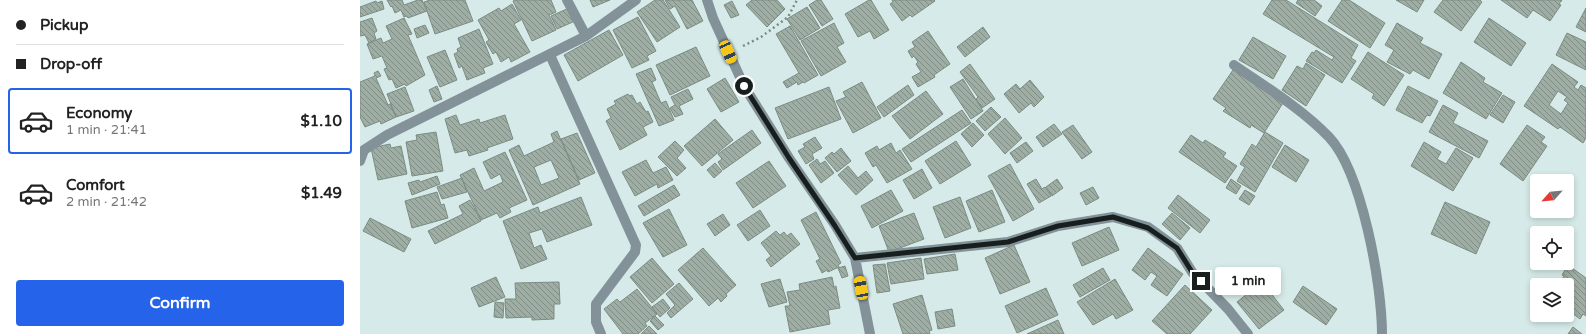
<!DOCTYPE html>
<html lang="en">
<head>
<meta charset="utf-8">
<style>
  body { margin:0; font-family:"Varela Round",sans-serif; background:#f6f6f6; color:#222; height:100vh; display:flex; flex-direction:column; font-size:15px; white-space:nowrap }
  * { box-sizing:border-box; margin:0 }
  p { font-size:13px; color:#767676 }
  .icon { flex:none; width:22px; height:22px; fill:none; stroke:currentColor; stroke-width:2; stroke-linecap:round; stroke-linejoin:round }
  .map { position:relative; flex:1; overflow:hidden }
  .details { display:flex; flex-direction:column; background:#fff; width:360px }
  .details>* { flex:none }
  .top-card { display:grid; align-content:center; height:88px; padding:0 16px; background:#fff }
  .needle { width:26px; rotate:243deg }
  .controls { position:absolute; left:1170px; top:174px; display:grid; gap:8px }
  .controls a { display:grid; place-items:center; width:44px; height:44px; border-radius:4px; background:#fff; box-shadow:0 2px 6px #0003; font-size:20px }
  .end { position:absolute; width:18px; height:18px; margin:-9px; border:5px solid #171e1e; background:#fff; box-shadow:0 0 0 2px #fff }
  .from { border-radius:50% }
  .bubble { position:absolute; height:28px; border-radius:4px; background:#fff; box-shadow:0 2px 6px #0003; font-size:13px; font-weight:700; line-height:28px; text-align:center }
  .car { position:absolute; width:12px; height:24px; margin:-12px -6px; border-radius:5px; box-shadow:0 0 3px 1px #0007; background:linear-gradient(#f5c518 24%,#345 0 40%,#f5c518 0 76%,#345 0 86%,#f5c518 0) }
  .top-card b { display:flex; align-items:center; gap:14px; height:38px; font-size:15px }
  .top-card b+b { border-top:1px solid #e0e0e0 }
  .top-card i { width:10px; height:10px; background:#222 }
  ul { padding:0; list-style:none }
  li { display:flex; align-items:center; gap:12px; height:66px; margin:0 8px 6px; padding:0 8px; border:2px solid transparent; border-radius:4px }
  li div { flex:1 }
  li b { display:block; font-size:15px }
  li em { font-style:normal; font-weight:700 }
  li.current { border-color:#2563eb }
  li>.icon { width:36px; height:36px; stroke-width:1.5 }
  .action { display:flex; gap:8px; margin-top:auto; padding:8px 16px }
  .action a { flex:1; height:46px; border-radius:4px; background:#2563eb; color:#fff; font-size:16px; font-weight:700; line-height:46px; text-align:center }
  main { display:flex; flex:1; min-height:0 }
  .map>svg:first-child { display:block }
  .building { fill:url(#building-back-hatch); stroke:#7c8c83; fill-rule:evenodd }
  .lines { fill:none; stroke-linecap:round; stroke-linejoin:round }
  .path { stroke:#7c8a89; stroke-width:2.5; stroke-dasharray:2 3; stroke-linecap:butt }
  .minor { stroke:#829298; stroke-width:10 }
  .route { stroke:#171e1e; stroke-width:5 }
</style>
</head>
<body>
<main>
<section class="details">
<div class="top-card">
<b><i class="from"></i>Pickup</b>
<b><i></i>Drop-off</b>
</div>
<ul>
<li class="current"><svg class="icon" aria-label="car" viewBox="0 0 24 24"><path d="M5 17H2v-5l4-1 3-4h7l3 4 3 1v5h-3M9 17h6M6 11h13"/><circle cx="7" cy="17" r="2"/><circle cx="17" cy="17" r="2"/></svg><div><b>Economy</b><p>1 min · 21:41</p></div><em>$1.10</em></li>
<li><svg class="icon" aria-label="car" viewBox="0 0 24 24"><path d="M5 17H2v-5l4-1 3-4h7l3 4 3 1v5h-3M9 17h6M6 11h13"/><circle cx="7" cy="17" r="2"/><circle cx="17" cy="17" r="2"/></svg><div><b>Comfort</b><p>2 min · 21:42</p></div><em>$1.49</em></li>
</ul>
<div class="action"><a>Confirm</a></div>
</section>
<div class="map">
<svg width="1226" height="334" viewBox="0 0 1226 334">
  <defs>
    <pattern id="building-back-hatch" width="6" height="6" patternUnits="userSpaceOnUse"><rect width="6" height="6" fill="#9eaea4"/><path d="M-1 5l2 2M0 0l6 6M5-1l2 2" fill="none" stroke="#808d85"/></pattern>
  </defs>
  <rect width="100%" height="100%" fill="#d6ebe9"/>
  <path class="building" d="M27 0H42L44 5 58 0H62L67 11 48 18 47 16 44 17 41 10 35 13 32 6 31 7Z
    M70 0H105L113 21 75 34 64 2Z
    M155 0H191L196 12 189 15 196 30 172 41 153 1Z
    M230 0H250L233 7Z
    M295 0H303L320 27 297 42 277 12Z
    M305 0H332L343 21 327 29 315 6 310 9Z
    M392 0H417L425 9 407 27 386 5Z
    M457 0H461L473 19 462 26 449 5Z
    M509 0H511L529 30 514 39 510 31 498 37 485 14Z
    M532 0H574L575 1 552 17 550 15 542 21 530 4 533 2Z
    M912 0H926L998 45 991 58 996 61 982 83 946 61 952 52 954 53 956 50 972 60 974 57 903 14Z
    M938 0H954L962 6 955 16 936 3Z
    M982 0H989L1025 23 1010 48 968 21Z
    M1036 0H1064L1057 12Z
    M1083 0H1120L1122 2 1101 31 1074 12Z
    M1141 0H1202L1199 4 1201 5 1190 21 1173 10 1167 18Z
    M16 1 17 3 22 1 24 9 0 17V7Z
    M372 1 379 15 371 18 364 5Z
    M152 4 161 20 154 24 170 52 151 62 149 57 141 62 136 52 133 54 126 42 129 40 118 20 139 8 141 11Z
    M447 7 460 28 440 40 427 19Z
    M209 8 215 21 197 29 191 16Z
    M1226 8V32L1216 27Z
    M278 17 296 51 287 56 289 60 272 68 253 30Z
    M12 18 17 31 14 33 16 39 9 43 5 35 0 36V22Z
    M44 18 52 34 48 35 65 75 46 86 45 84 36 88 32 79 29 80 24 69 27 68 22 56 13 59 7 44 21 38 23 43 32 39 26 26Z
    M1129 18 1166 43 1151 66 1114 42Z
    M474 23 484 43 477 47 486 62 461 76 441 41Z
    M1037 23 1063 38 1060 43 1082 54 1069 79 1053 70 1050 74 1027 62 1034 50 1025 45Z
    M65 25 69 33 57 38 54 29Z
    M430 26 458 75 444 83 443 82 438 85 437 82 427 88 423 82 439 73 416 34Z
    M623 27 630 37 605 57 597 47Z
    M119 29 133 64 123 68 125 73 107 80 102 66 99 68 94 54 98 52 97 49 101 47 98 38Z
    M249 30 263 55 218 81 204 55Z
    M568 31 590 64 574 75 575 77 558 87 552 77 561 72 556 64 558 62 554 56 552 58 548 51 555 47 552 42Z
    M1207 33 1226 42V70L1196 55Z
    M893 37 926 56 913 79 879 60Z
    M336 47 350 76 310 95 296 65Z
    M85 50 97 80 80 87 67 57Z
    M1008 52 1044 75 1024 106 1012 98 1014 94 991 79Z
    M1101 62 1125 78 1123 82 1142 93 1126 119 1083 93Z
    M946 63 965 75 946 106 922 90 937 66 943 69Z
    M610 64 635 99 622 108 616 99 618 97 600 72Z
    M1192 64 1218 82 1214 87 1218 90 1221 85 1226 88V138L1223 143 1200 127 1198 129 1164 106ZM1198 91 1207 97 1204 100 1208 103 1201 114 1189 105Z
    M291 68 296 80 292 82 301 103 306 101 314 120 299 126 276 74Z
    M873 70 923 103 904 133 891 125 890 128 863 111 866 108 853 99Z
    M18 71 21 76 16 78 28 105 30 104 36 117 21 124 20 121 5 127 0 117 1 116 0 113V82L15 76 14 73Z
    M365 78 379 102 361 112 347 89Z
    M603 79 623 111 611 119 590 87Z
    M670 80 684 97 674 107 671 103 659 113 644 94 656 84 660 89Z
    M502 82 521 118 493 133 476 101 486 97 483 92Z
    M548 85 554 95 524 117 517 107Z
    M77 86 82 99 74 102 69 90Z
    M1048 86 1078 101 1070 116 1067 115 1062 123 1036 110Z
    M45 87 54 111 36 117 27 94Z
    M469 87 481 119 428 139 415 108Z
    M328 89 333 99 319 106 323 114 315 117 310 108 315 105 311 97Z
    M566 91 583 114 550 139 532 116Z
    M268 94 269 96 272 95 277 104 280 102 286 112 288 111 293 122 283 127 287 135 260 150 246 121 251 118 247 109 256 104 254 101Z
    M1143 95 1155 102 1143 123 1130 115Z
    M1083 105 1098 113 1093 123 1128 141 1119 158 1069 132Z
    M631 107 641 117 625 131 616 121Z
    M602 110 611 123 551 162 542 149Z
    M96 115 100 125 119 119 120 123 145 115 153 139 127 148 128 150 109 156 107 150 95 153 85 119Z
    M645 118 662 138 645 154 628 134Z
    M355 119 373 140 342 166 324 146Z
    M613 123 624 135 612 147 601 134Z
    M694 124 702 134 683 147 676 137Z
    M713 125 732 152 722 159 702 132Z
    M1167 125 1185 137 1181 142 1187 146 1163 181 1140 164Z
    M392 130 401 143 363 170 358 162 362 159 358 154Z
    M197 131 220 184 173 205 149 150 159 145 164 156 194 142 191 134ZM191 160 199 178 181 185 174 167Z
    M76 132 83 171 52 176 46 142 57 140 56 135Z
    M905 132 923 143 895 192 877 181 885 167 880 164 892 144 896 147Z
    M217 133 235 173 219 180 201 139Z
    M831 135 843 143 845 140 866 153 863 157 877 166 865 183 819 152Z
    M455 137 462 148 452 154 454 159 446 164 438 151 445 147 443 144Z
    M315 141 324 150 317 158 326 168 317 176 298 157Z
    M596 141 611 165 580 184 565 161Z
    M666 142 673 151 657 163 650 153Z
    M1064 142 1081 152 1077 159 1086 164 1096 148 1113 158 1093 191 1051 166Z
    M531 143 536 153 540 150 552 169 527 183 516 165 513 167 505 153 517 146 519 150Z
    M30 144 31 148 41 146 47 174 18 180 11 148Z
    M925 145 949 160 936 182 912 167Z
    M481 148 491 161 477 172 465 158 472 152 474 154Z
    M145 152 167 200 149 208 151 212 140 218 137 213 121 220 100 175 114 168 124 191 143 182 140 174 131 179 123 162Z
    M457 159 460 164 465 161 474 173 461 183 449 165Z
    M286 160 293 173 306 167 313 180 298 188 297 184 275 196 262 172Z
    M409 161 426 186 393 208 376 183Z
    M355 163 362 171 354 178 347 170Z
    M650 164 674 209 653 221 628 176Z
    M488 166 498 178 506 171 513 180 496 195 478 175Z
    M562 169 572 188 554 199 543 180Z
    M77 176 80 184 52 195 48 183 59 180 60 182Z
    M102 178 107 192 82 199 77 187Z
    M676 179 682 189 685 187 691 196 679 203 667 184Z
    M697 179 703 188 692 196 686 187Z
    M871 179 881 186 876 194 866 188Z
    M314 185 320 195 284 216 278 206Z
    M733 187 739 198 726 205 720 193Z
    M531 190 543 211 512 228 501 206Z
    M632 190 645 222 619 232 606 201Z
    M885 190 895 196 889 205 879 199Z
    M77 192 81 205 84 204 88 218 52 228 45 201Z
    M818 195 850 220 840 233 808 208Z
    M221 197 232 225 187 242 182 229 169 233 174 248 181 245 187 259 161 269 143 221 178 207 180 213Z
    M600 197 611 228 585 238 573 207Z
    M110 200 121 221 75 244 68 231 103 214 99 206Z
    M1085 202 1130 222 1116 254 1071 234Z
    M309 209 327 245 303 257 283 223Z
    M400 210 410 226 388 241 377 225Z
    M456 212 481 263 478 265 479 267 468 272 467 270 462 273 456 261 460 259 441 220Z
    M554 213 564 239 529 252 519 226Z
    M812 213 830 228 820 240 802 224Z
    M363 214 370 225 355 236 347 224Z
    M10 218 51 239 44 252 3 231Z
    M749 227 759 250 722 266 712 243Z
    M416 231 420 235 424 232 427 236 431 233 440 244 411 267 406 260 411 256 401 243Z
    M654 245 670 282 640 294 625 258Z
    M343 248 376 285 366 294 367 296 361 302 358 298 349 306 318 270Z
    M788 248 823 274 807 296 791 285 797 276 791 272 785 280 772 270Z
    M595 254 598 270 567 274 564 259Z
    M292 258 314 284 292 303 270 277Z
    M561 258 564 279 531 284 527 263Z
    M525 264 530 291 517 293 513 265Z
    M1208 265 1226 278V316L1223 314 1220 319 1211 312 1214 308 1207 303V285H1204L1201 281 1204 276 1202 275Z
    M485 266 488 276 482 278 478 268Z
    M743 268 750 280 720 297 713 285Z
    M136 277 145 297 119 307 111 288Z
    M472 277 474 287 476 286 480 308 468 310 470 324 430 332 425 306H430L427 292 440 290 439 284Z
    M420 279 427 302 409 307 401 284Z
    M755 279 773 310 756 319 753 314 733 325 717 302Z
    M199 282 200 304H194V319L172 320V317L146 318 145 299H156L155 283Z
    M902 282 924 310 899 329 877 302Z
    M319 283 333 299 311 318 307 313 315 305 306 294Z
    M825 285 852 310 830 334H807L792 321Z
    M943 286 977 309 966 325 933 302Z
    M686 288 698 315 657 333 645 306Z
    M277 289 297 314 285 323 287 326 278 334H263L244 309 257 299 260 302Z
    M562 295 572 330 569 331 570 334H543L533 304Z
    M303 299 310 308 300 317 292 307Z
    M135 302 144 303 143 318 134 317Z
    M592 309 595 326 578 329 575 312Z
    M295 316 304 325 298 330 290 321Z
    M698 320 704 334H667Z
    M289 326 297 334H281Z
    M1213 327 1222 334H1208Z"/>
  <g class="lines">
    <path class="path" d="M383 46 401 37 428 17 437 0"/>
    <path class="minor" d="M207 0 226 36
      M347 0 353 18 384 86 429 158 475 225 495 258 510 334
      M190 55 276 245 275 252 236 304V322L241 334
      M874 65C906 87 941 108 969 137 1002 172 1022 285 1022 334
      M0 161 4 150 27 135 226 36 276 0
      M495 258 648 242 698 226 753 217 788 227 817 248 832 272 868 309 888 334"/>
  </g>
  <g class="lines">
    <path class="route" d="M384 86 429 158 475 226 495 258 648 242 698 226 753 217 788 228 817 248 832 272 841 281"/>
  </g>
</svg>
<div class="controls">
<a><svg class="needle" viewBox="-14 -14 28 28"><path d="M0-13l5 13h-10z" fill="#e53935"/><path d="M0 13l5-13h-10z" fill="#767676"/></svg></a>
<a><svg class="icon" aria-label="locate" viewBox="0 0 24 24"><circle cx="12" cy="12" r="6"/><path d="M12 2v4M12 18v4M2 12h4M18 12h4"/></svg></a>
<a><svg class="icon" aria-label="layers" viewBox="0 0 24 24"><path d="M12 4l9 5-9 5-9-5zM3 14l9 5 9-5"/></svg></a>
</div>
<i class="end from" style="left:384px;top:86px"></i>
<i class="end" style="left:841px;top:281px"></i>
<div class="bubble" style="left:855px;top:267px;width:66px">1 min</div>
<i class="car" style="left:368px;top:52px;rotate:156deg"></i>
<i class="car" style="left:501px;top:288px;rotate:349deg"></i>
</div>
</main>
</body>
</html>
